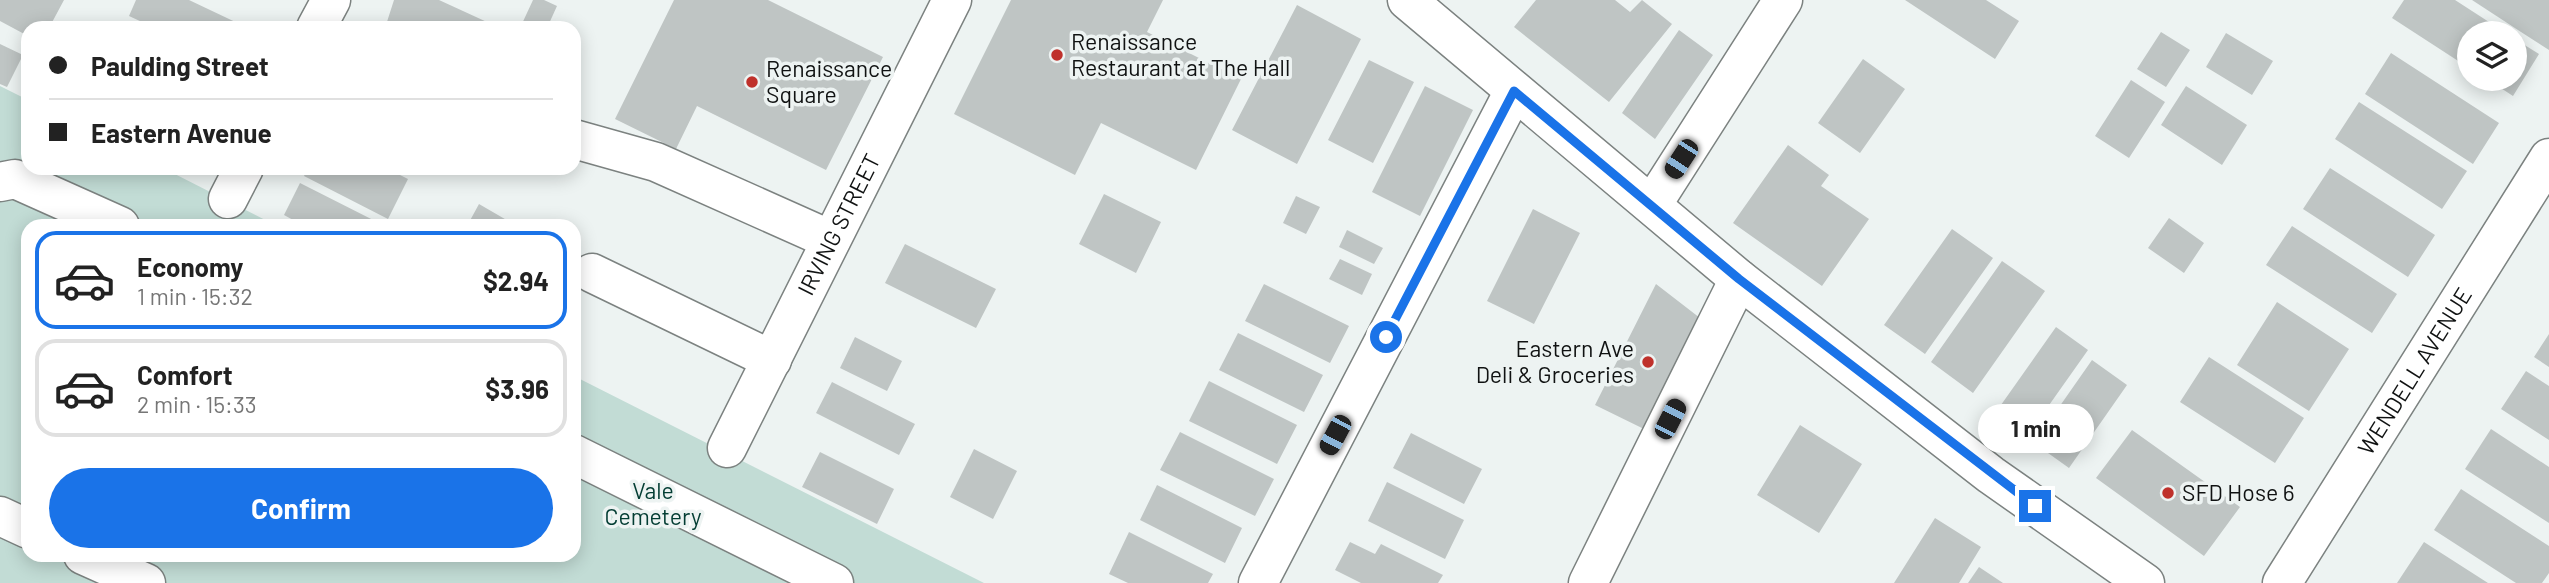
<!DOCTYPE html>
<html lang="en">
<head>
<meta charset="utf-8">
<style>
  body { margin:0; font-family:Barlow,sans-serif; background:#f6f6f6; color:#222; height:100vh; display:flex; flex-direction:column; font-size:26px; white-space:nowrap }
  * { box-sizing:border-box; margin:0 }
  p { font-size:23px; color:#767676 }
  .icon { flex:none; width:38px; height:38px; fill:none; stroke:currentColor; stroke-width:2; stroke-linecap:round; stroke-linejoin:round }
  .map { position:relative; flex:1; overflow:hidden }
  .drawer { position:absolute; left:21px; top:219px; width:560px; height:343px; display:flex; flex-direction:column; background:#fff; border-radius:21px; box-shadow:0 4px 18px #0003 }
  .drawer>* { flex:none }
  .top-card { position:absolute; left:21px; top:21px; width:560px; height:154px; border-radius:21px; box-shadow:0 4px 18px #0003; display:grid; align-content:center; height:154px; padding:0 28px; background:#fff }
  .fabs { position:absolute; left:2457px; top:21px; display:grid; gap:14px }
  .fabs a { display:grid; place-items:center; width:70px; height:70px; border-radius:50%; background:#fff; box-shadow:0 4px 18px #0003; font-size:35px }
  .end { position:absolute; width:32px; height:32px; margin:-16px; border:9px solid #1a73e8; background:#fff; box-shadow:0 0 0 4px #fff }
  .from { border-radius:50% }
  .bubble { position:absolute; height:49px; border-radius:24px; background:#fff; box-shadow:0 4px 18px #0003; font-size:23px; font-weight:700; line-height:49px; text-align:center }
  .car { position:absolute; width:21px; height:42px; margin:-21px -10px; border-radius:9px; box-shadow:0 0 5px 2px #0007; background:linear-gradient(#222 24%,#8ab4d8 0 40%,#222 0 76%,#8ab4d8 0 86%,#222 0) }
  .top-card b { display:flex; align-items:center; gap:24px; height:66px; font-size:26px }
  .top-card b+b { border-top:2px solid #e0e0e0 }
  .top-card i { width:18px; height:18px; background:#222 }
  ul { padding:12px 0 0; list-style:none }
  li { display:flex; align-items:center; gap:21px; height:98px; margin:0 14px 10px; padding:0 14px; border:4px solid #e0e0e0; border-radius:21px }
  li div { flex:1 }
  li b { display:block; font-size:26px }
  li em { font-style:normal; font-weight:700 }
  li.selected { border-color:#1a73e8 }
  li>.icon { width:63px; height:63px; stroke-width:1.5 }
  .button { display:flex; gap:14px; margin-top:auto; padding:14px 28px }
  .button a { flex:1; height:80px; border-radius:42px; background:#1a73e8; color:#fff; font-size:28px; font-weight:700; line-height:80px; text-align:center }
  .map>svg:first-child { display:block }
  .green { fill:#c2dcd5 }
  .building { fill:#bfc5c4 }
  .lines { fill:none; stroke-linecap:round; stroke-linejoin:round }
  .minor-casing { stroke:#7c8280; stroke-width:41 }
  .minor { stroke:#fff; stroke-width:38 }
  .route { stroke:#1a73e8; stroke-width:9 }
  .poi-dot { fill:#bf312b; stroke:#edf3f2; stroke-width:2.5 }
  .labels { text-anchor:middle; stroke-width:7; stroke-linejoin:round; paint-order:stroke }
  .poi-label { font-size:23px; fill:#101212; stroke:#edf3f2; text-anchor:start }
  .street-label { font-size:23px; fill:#101212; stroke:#edf3f2 }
  .park-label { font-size:23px; fill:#033d33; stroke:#edf3f2 }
</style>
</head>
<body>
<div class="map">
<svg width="2549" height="583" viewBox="0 0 2549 583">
  <rect width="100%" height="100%" fill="#edf3f2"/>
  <path class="green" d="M0 86 28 100V168H163L277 226H28V555H574V376L984 583H0Z"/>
  <path class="building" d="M0 0H64L49 28H28V36L0 21Z
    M136 0H189L248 28H155L129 16Z
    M394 0H439L500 28H385Z
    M533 0H544L557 6 547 28H520Z
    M674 0H768L883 57 826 170 697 106 676 149 615 119Z
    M1011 0H1163L1147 32 1241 79 1196 170 1101 123 1075 175 954 114Z
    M1536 0H1615L1630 12 1642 0 1672 24 1609 102 1514 27Z
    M1905 0H1986L2019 21 1995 59Z
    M2404 0H2455L2506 33H2469V68L2392 18Z
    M2472 0H2549V50L2521 32Z
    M1297 5 1361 39 1297 164 1232 130Z
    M1679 30 1713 55 1655 139 1622 113Z
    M2161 32 2190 50 2166 87 2137 69Z
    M2226 33 2273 61 2252 95 2206 67Z
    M2515 39 2539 54 2513 96 2487 79H2515Z
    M0 44 23 55 7 87 0 84Z
    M2391 53 2499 123 2473 164 2365 94Z
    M1863 59 1905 89 1860 153 1818 123Z
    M1369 60 1414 82 1373 163 1328 140Z
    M2131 80 2165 102 2129 158 2095 136Z
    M1425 86 1473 110 1420 216 1372 192Z
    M2186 86 2247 125 2222 165 2161 125Z
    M2359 102 2467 171 2442 209 2335 139Z
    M1788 145 1829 175 1821 186 1869 219 1822 286 1733 223Z
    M308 168H386L408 179 388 219 304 176Z
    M2330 168 2435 235 2408 277 2303 209Z
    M300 183 385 226H304L284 215Z
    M1104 194 1161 222 1136 273 1079 244Z
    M1296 196 1320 207 1306 234 1283 223Z
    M479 204 517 226H467Z
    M1533 209 1580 233 1534 324 1487 301Z
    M2169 218 2204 243 2184 273 2148 248Z
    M2292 226 2397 294 2372 333 2266 265Z
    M1952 229 1993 258 1925 354 1884 325Z
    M1347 230 1383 248 1374 264 1339 247Z
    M905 244 996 289 976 328 885 283Z
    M1340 259 1372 274 1362 295 1329 279Z
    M2002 261 2045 291 1973 393 1931 362Z
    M1264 284 1349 326 1330 363 1245 321Z
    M1656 284 1700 318 1646 430 1595 405Z
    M2277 302 2349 349 2309 411 2237 365Z
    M2056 327 2088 350 2028 435 1996 412Z
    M1238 333 1323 375 1304 412 1219 370Z
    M2549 334V367L2534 357Z
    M855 337 902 361 887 391 840 368Z
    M2209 357 2304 418 2275 463 2180 402Z
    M2092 360 2127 385 2069 468 2034 443Z
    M2526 371 2549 386V440L2501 409Z
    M1209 381 1297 425 1277 464 1189 421Z
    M832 382 915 424 899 455 816 413Z
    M1800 425 1862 464 1819 533 1757 495Z
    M2491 429 2549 467V523L2465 469Z
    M2132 430 2240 507 2204 556 2096 478Z
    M1180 432 1274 479 1255 516 1160 470Z
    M1411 433 1482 469 1464 504 1393 468Z
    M974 449 1017 471 993 519 950 497Z
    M820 452 894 489 877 524 802 487Z
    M1387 482 1464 520 1445 559 1368 521Z
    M1157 485 1242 528 1225 563 1140 520Z
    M2461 489 2549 546V573L2542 583H2516L2434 530Z
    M1935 518 1981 547 1959 583H1894Z
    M1129 532 1213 574 1208 583H1128L1109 574Z
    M1350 542 1375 554 1381 544 1443 575 1438 583H1361L1335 570Z
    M2424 542 2488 583H2397Z
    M1979 567 2003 583H1968Z"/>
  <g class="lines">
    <g class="minor-casing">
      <g id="minor">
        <path d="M1407 0 1739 279 1991 475 2145 583"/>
        <path d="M316 28 331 0"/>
        <path d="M574 139 656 162 831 240"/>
        <path d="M0 182 15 179 120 226"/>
        <path d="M228 199 244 168"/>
        <path d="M1652 205 1783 0"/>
        <path d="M592 273 772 360"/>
        <path id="s1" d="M727 448 952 0"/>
        <path d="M574 454 834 583"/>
        <path d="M0 516 28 529"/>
        <path d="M83 555 146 583"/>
        <path d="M1258 583 1514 91"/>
        <path d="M1588 583 1739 279"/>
        <path id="s2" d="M2282 583 2549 158"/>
      </g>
    </g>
    <use href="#minor" class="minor"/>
  </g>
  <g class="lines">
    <path class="route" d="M1386 337 1514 91 1739 279 2035 506"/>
  </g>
  <g class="poi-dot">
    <circle cx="1057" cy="55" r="7"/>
    <circle cx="752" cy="82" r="7"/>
    <circle cx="1648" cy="362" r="7"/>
    <circle cx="2168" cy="493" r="7"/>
  </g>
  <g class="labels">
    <g class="poi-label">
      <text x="1071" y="50">Renaissance<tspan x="1071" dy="26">Restaurant at The Hall</tspan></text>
      <text x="766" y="77">Renaissance<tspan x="766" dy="26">Square</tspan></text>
      <text x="1634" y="357" text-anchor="end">Eastern Ave<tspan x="1634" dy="26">Deli &amp; Groceries</tspan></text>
      <text x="2182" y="501">SFD Hose 6</text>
    </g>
    <g class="street-label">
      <text dy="8" stroke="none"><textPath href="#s1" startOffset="250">IRVING STREET</textPath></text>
      <text dy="8" stroke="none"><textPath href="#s2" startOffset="250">WENDELL AVENUE</textPath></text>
    </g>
    <g class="park-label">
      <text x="653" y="499">Vale<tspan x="653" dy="26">Cemetery</tspan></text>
    </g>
  </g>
</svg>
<div class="fabs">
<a><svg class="icon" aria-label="layers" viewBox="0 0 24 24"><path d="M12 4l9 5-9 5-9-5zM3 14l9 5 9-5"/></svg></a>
</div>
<i class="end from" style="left:1386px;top:337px"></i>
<i class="end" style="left:2035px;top:506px"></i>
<div class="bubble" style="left:1978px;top:404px;width:116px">1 min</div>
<i class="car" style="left:1681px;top:159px;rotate:213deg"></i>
<i class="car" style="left:1670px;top:419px;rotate:27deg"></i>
<i class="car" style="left:1335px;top:435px;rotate:208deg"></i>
<div class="top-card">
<b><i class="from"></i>Paulding Street</b>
<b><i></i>Eastern Avenue</b>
</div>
<section class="drawer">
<ul>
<li class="selected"><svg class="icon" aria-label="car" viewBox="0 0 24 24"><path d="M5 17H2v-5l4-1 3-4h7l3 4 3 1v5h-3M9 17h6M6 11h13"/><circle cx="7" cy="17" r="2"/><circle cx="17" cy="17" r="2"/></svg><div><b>Economy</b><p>1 min · 15:32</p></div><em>$2.94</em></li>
<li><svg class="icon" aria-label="car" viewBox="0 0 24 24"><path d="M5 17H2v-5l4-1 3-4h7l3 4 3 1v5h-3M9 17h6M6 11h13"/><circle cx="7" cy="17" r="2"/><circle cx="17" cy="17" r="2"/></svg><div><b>Comfort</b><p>2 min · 15:33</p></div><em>$3.96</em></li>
</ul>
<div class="button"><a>Confirm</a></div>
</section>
</div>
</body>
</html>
